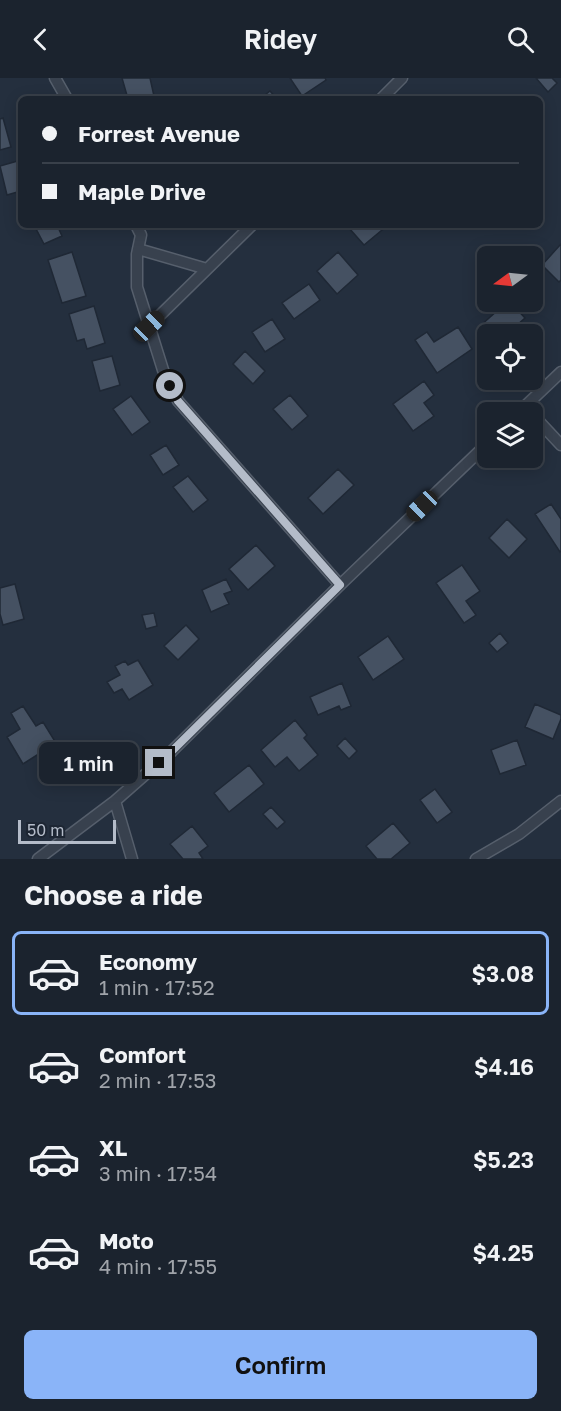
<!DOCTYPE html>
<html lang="en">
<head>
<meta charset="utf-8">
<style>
  body { margin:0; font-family:"Golos Text",sans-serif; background:#242b36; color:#f1f3f6; height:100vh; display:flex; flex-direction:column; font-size:22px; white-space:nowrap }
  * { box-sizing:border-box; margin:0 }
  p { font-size:20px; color:#a0a4aa }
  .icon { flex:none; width:33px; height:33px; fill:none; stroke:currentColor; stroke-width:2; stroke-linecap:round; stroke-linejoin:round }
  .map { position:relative; height:781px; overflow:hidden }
  .sheet { display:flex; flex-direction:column; background:#1b232e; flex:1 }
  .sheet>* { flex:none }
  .top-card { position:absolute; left:18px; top:18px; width:525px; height:132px; border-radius:9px; box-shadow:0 3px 15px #0003,0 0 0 2px #39404a; display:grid; align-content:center; height:132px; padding:0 24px; background:#1b232e }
  .needle { width:39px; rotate:255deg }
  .controls { position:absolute; left:477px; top:168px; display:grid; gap:12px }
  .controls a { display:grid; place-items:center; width:66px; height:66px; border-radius:9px; background:#1b232e; box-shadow:0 3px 15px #0003,0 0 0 2px #39404a; font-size:30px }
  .scale { position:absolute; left:18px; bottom:15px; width:98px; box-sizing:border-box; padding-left:6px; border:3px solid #b4bcc9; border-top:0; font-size:16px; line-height:21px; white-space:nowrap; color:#b4bcc9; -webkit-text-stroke:4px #1d2633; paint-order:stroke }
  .end { position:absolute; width:27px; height:27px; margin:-14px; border:8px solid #b4bcc9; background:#111; box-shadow:0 0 0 3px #111 }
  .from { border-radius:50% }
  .bubble { position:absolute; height:42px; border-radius:9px; background:#1b232e; box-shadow:0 3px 15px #0003,0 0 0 2px #39404a; font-size:20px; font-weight:600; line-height:42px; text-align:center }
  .car { position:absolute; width:18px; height:36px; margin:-18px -9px; border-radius:8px; box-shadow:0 0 4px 2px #0007; background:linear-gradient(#222 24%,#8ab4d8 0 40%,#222 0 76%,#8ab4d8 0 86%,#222 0) }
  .top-card b { display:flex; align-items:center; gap:21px; height:57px; font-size:22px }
  .top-card b+b { border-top:2px solid #39404a }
  .top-card i { width:15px; height:15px; background:#f1f3f6 }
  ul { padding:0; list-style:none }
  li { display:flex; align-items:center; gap:18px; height:84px; margin:0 12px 9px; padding:0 12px; border:3px solid transparent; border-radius:9px }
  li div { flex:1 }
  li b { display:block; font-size:22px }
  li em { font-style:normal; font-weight:600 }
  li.selected { border-color:#8ab4f8 }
  li>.icon { width:54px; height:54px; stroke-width:1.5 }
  h2 { padding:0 24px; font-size:27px; line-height:72px }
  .cta { display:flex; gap:12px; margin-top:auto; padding:12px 24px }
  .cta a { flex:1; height:69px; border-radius:9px; background:#8ab4f8; color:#111; font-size:24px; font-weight:600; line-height:69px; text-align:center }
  header { display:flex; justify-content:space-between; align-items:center; height:78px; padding:0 24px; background:#1b232e; font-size:27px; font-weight:600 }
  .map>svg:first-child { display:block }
  .building { fill:#455162; stroke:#1f2835; stroke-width:1.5 }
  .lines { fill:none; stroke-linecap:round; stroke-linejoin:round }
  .street-casing { stroke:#565f6c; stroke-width:13 }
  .street { stroke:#38414e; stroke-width:10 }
  .route { stroke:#b4bcc9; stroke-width:8 }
</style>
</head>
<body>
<header><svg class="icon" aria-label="back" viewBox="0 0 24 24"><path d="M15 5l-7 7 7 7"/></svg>Ridey<svg class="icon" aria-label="search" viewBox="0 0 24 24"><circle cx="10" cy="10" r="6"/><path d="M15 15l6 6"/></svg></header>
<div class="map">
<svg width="561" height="781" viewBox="0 0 561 781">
  <rect width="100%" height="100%" fill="#242f3e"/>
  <path class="building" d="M122 0H150L154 18 140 21H128Z
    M290 0H325L326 2 302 18Z
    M536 0H552L557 5 548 14Z
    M270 13 277 21H260Z
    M3 40 11 69 0 72V41Z
    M21 82V113L7 117 0 88Z
    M34 147H57L62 158 44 166Z
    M353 147H388L364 167 349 150Z
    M561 166V202L559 204 542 187Z
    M72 174 86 218 62 225 48 182Z
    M338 174 358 197 337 216 317 193Z
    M309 206 320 222 294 241 282 225Z
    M507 224H510L525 240 507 256H488V258L479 249Z
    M94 228 105 265 87 271 84 261 77 263 69 236Z
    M272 241 285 261 265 274 252 254Z
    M458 249 472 271 437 295 415 262 427 254 434 264Z
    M245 273 265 293 253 306 233 286Z
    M112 278 120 307 100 313 92 283Z
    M424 303 434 317 424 325 434 338 413 353 393 326Z
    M290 317 308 338 292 352 273 331Z
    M131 318 150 344 132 357 113 331Z
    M166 367 179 387 163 397 150 377Z
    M338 391 354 407 323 436 308 420Z
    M188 398 208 422 193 434 173 409Z
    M551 426 561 441V473L560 474 535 436Z
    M507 441 527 461 509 480 489 460Z
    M256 467 275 488 248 512 229 491Z
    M462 487 480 513 466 523 476 537 464 545 436 505Z
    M226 501 232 513 224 516 229 526 211 534 202 512Z
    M15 506 24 541 3 547 0 536V510Z
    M154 535 157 548 146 551 142 537Z
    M186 547 199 561 178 582 164 568Z
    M500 555 508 565 497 574 489 565Z
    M388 558 404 581 373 602 358 579Z
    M138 582 153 607 129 622 122 611 114 615 107 604 120 597 115 588 125 583 128 587Z
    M342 605 351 628 341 632 339 628 318 637 310 619Z
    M535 626 561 637V641L553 661 525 649Z
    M23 628 36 648 43 644 56 665 23 686 7 659 20 651 11 635Z
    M295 642 307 657 304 660 318 677 299 693 287 679 275 689 261 672Z
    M345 660 357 673 349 681 337 668Z
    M517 662 526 687 500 696 491 672Z
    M249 687 264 706 229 734 214 715Z
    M435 711 452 734 437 745 420 722Z
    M271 729 285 744 277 751 263 736Z
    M393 745 410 765 391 781H377L366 768Z
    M192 748 208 768 199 775 203 781H183L170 766Z"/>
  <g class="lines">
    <g class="street-casing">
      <path id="street" d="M55 0 67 21
        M381 21 402 0
        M136 147 141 157 137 176V209L163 292 178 323 340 507
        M138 171 207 191
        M149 248 252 147
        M519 334 561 294
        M532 336 561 367
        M115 723 132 781
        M38 781 115 723 172 673 340 507 488 365
        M476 781 519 756 561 723"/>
    </g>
    <use href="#street" class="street"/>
  </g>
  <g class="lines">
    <path class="route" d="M159 685 172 673 340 507 178 323 170 308"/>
  </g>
</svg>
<div class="controls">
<a><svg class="needle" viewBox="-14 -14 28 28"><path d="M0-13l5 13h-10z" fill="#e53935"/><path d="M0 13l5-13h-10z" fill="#a0a4aa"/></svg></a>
<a><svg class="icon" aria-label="locate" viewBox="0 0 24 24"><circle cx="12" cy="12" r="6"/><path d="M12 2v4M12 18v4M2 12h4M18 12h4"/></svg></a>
<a><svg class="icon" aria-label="layers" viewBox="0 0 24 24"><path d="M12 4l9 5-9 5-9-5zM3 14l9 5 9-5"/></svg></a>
</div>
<div class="scale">50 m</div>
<i class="end from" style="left:170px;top:308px"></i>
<i class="end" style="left:159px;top:685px"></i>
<div class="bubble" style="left:39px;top:664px;width:99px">1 min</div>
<i class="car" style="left:149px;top:248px;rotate:46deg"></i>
<i class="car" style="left:422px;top:428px;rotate:226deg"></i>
<div class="top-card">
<b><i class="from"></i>Forrest Avenue</b>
<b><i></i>Maple Drive</b>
</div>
</div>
<section class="sheet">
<h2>Choose a ride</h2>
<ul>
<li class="selected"><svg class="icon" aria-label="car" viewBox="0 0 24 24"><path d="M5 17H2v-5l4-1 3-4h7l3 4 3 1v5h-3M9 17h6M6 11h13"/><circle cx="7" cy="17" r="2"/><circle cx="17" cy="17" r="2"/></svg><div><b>Economy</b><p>1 min · 17:52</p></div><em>$3.08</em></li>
<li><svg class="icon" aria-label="car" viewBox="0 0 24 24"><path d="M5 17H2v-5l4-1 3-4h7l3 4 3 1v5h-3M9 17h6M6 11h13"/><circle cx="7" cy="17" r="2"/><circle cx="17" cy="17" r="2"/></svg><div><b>Comfort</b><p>2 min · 17:53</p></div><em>$4.16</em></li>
<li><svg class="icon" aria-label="car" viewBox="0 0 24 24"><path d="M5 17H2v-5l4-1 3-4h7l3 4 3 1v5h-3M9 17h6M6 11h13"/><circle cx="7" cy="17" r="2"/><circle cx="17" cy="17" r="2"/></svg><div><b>XL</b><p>3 min · 17:54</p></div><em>$5.23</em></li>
<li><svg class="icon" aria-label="car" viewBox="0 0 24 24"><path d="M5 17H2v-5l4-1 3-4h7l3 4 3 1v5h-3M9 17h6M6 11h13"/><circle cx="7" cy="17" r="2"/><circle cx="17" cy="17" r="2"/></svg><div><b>Moto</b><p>4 min · 17:55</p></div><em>$4.25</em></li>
</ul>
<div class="cta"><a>Confirm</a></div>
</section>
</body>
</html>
